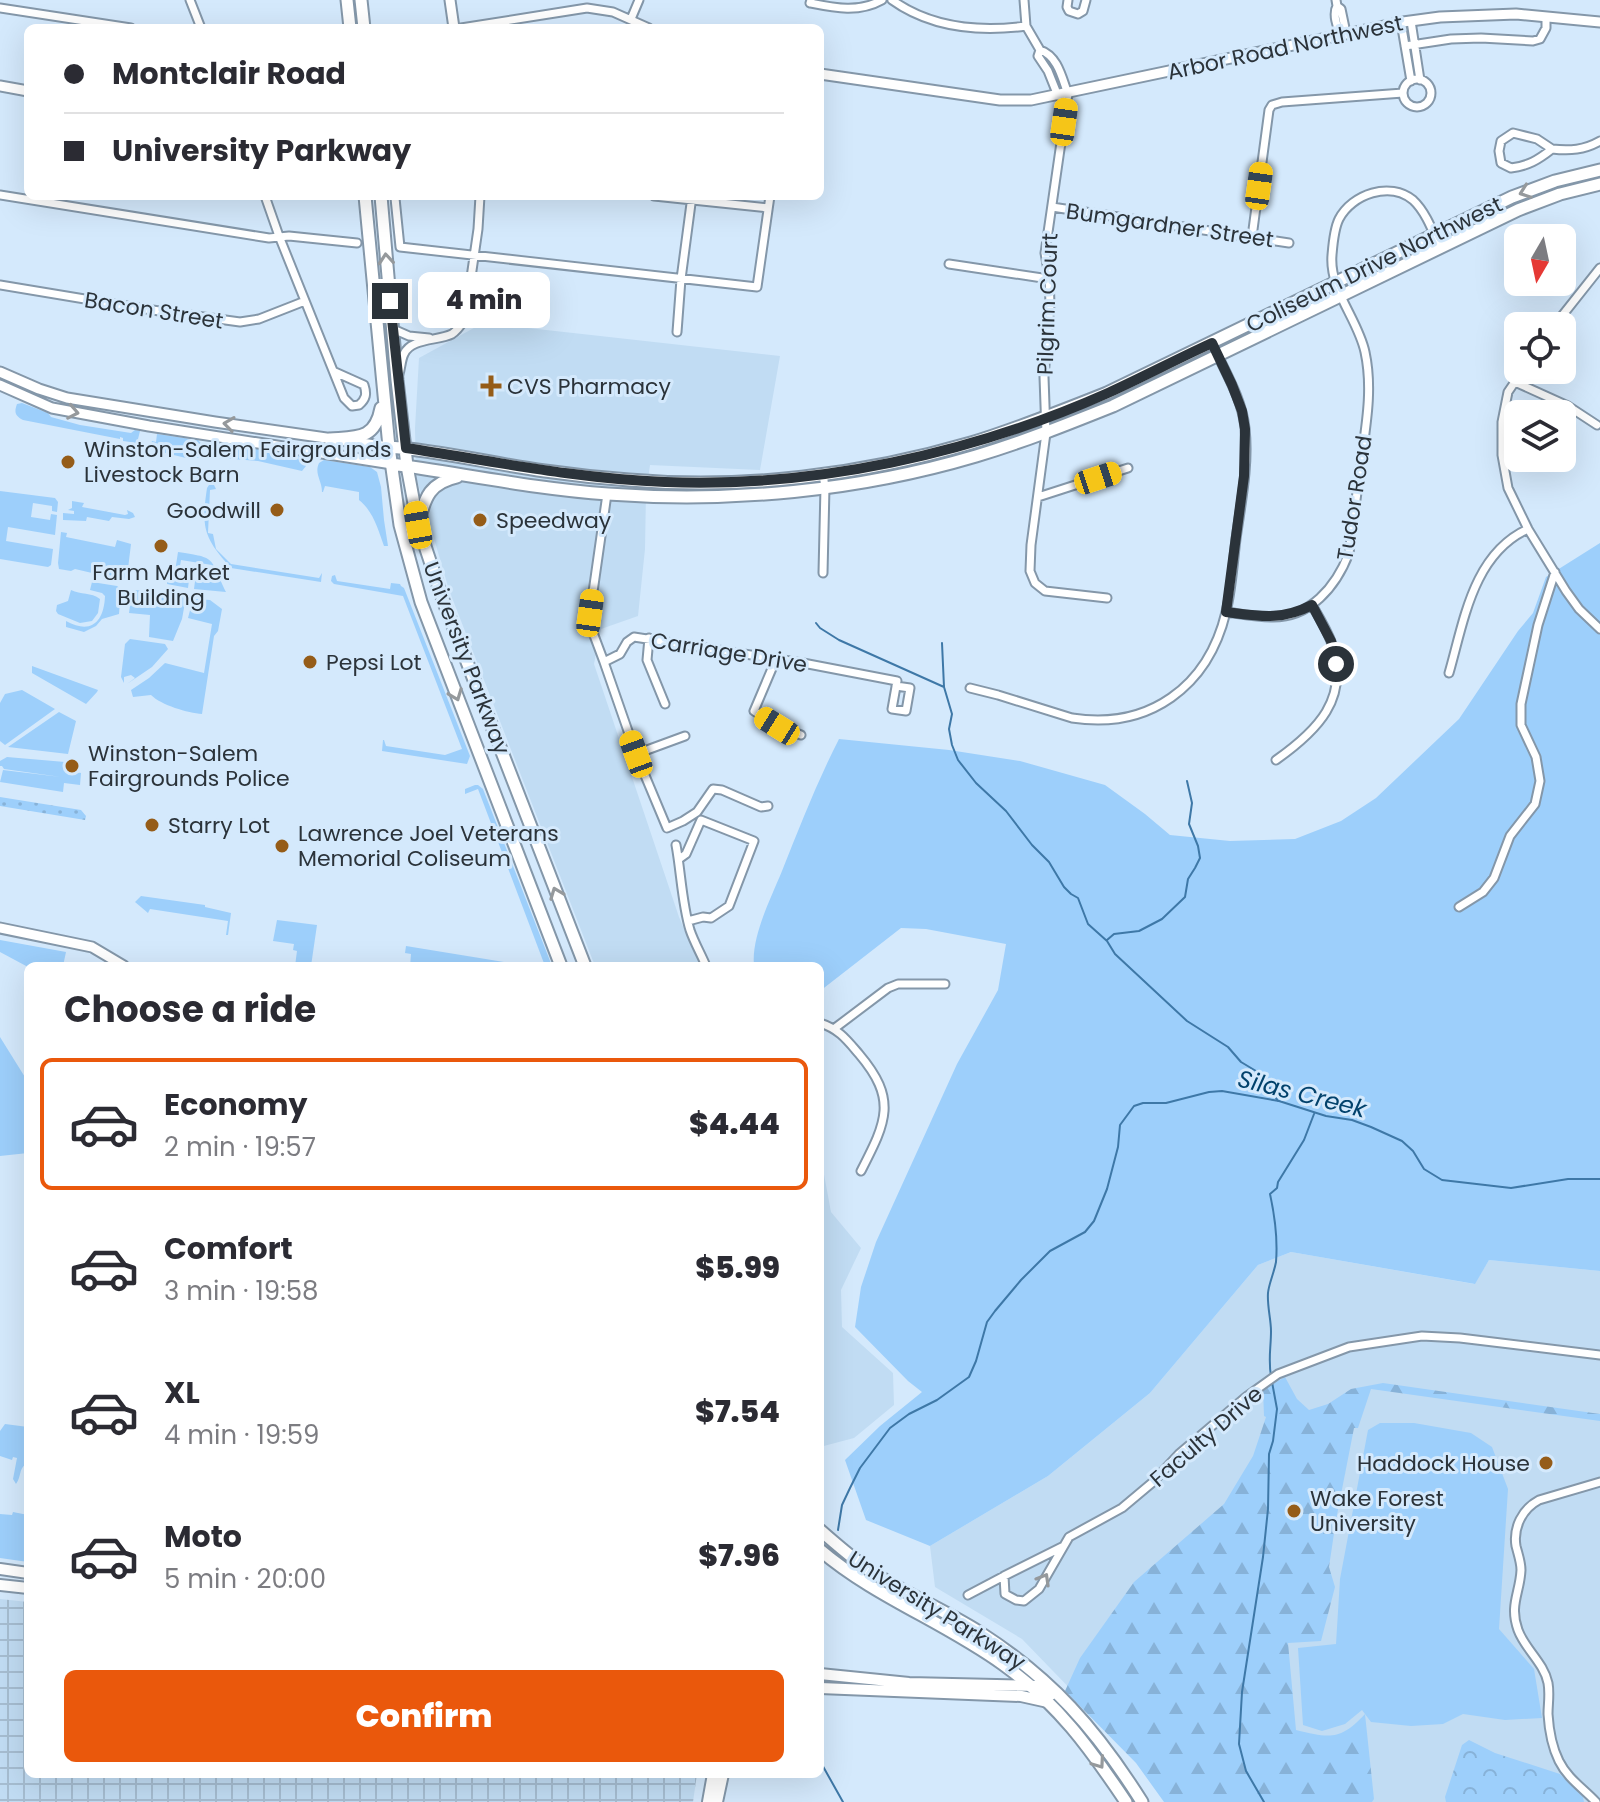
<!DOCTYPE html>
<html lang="en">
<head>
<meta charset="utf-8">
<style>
  body { margin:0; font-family:Poppins,sans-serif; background:#f2f2f3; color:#2b2b33; height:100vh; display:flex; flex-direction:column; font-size:30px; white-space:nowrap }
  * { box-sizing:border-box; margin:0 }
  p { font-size:26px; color:#7c7c81 }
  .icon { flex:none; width:44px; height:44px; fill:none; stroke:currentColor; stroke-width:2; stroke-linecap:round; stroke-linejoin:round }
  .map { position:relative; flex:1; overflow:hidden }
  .sheet { position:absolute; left:24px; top:962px; width:800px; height:816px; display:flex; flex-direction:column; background:#fff; border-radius:12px; box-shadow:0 8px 32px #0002 }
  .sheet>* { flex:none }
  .banner { position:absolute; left:24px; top:24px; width:800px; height:176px; border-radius:12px; box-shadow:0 8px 32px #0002; display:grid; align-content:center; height:176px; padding:0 40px; background:#fff }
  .needle { width:52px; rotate:189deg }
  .buttons { position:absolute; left:1504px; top:224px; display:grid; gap:16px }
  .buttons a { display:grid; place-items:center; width:72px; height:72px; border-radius:12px; background:#fff; box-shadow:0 8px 32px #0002; font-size:40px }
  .end { position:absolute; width:36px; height:36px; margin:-18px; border:10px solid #2b333a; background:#fff; box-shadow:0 0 0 4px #fff }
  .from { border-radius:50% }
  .bubble { position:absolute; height:56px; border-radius:12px; background:#fff; box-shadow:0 8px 32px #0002; font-size:26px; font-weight:800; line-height:56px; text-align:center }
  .car { position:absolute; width:24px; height:48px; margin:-24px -12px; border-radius:10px; box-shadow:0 0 6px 2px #0007; background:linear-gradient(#f5c518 24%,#345 0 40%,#f5c518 0 76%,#345 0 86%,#f5c518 0) }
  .banner b { display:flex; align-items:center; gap:28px; height:76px; font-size:30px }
  .banner b+b { border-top:2px solid #e1e1e2 }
  .banner i { width:20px; height:20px; background:#2b2b33 }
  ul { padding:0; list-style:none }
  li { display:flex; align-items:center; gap:24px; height:132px; margin:0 16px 12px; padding:0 24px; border:4px solid transparent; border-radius:12px }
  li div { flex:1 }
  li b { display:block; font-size:30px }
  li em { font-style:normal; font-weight:800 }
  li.selected { border-color:#ea580c }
  li>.icon { width:72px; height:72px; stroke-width:1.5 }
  h2 { padding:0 40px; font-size:36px; line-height:96px }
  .button { display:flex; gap:16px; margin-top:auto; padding:16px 40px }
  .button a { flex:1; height:92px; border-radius:12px; background:#ea580c; color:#fff; font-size:32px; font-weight:800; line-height:92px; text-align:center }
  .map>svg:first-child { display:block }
  .built { fill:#c1dcf3 }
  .industrial { fill:url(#industrial-grid) }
  .grass { fill:#9dcffb }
  .forest { fill:url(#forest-firs) }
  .park { fill:url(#park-crowns) }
  .garden { fill:url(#garden-dots) }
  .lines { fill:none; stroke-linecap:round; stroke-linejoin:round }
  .stream { stroke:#3e78a7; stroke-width:2 }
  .minor-casing { stroke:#8497a9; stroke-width:11 }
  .tertiary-casing { stroke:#8497a9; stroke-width:13 }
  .secondary-casing { stroke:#8497a9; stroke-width:14 }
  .primary-casing { stroke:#8497a9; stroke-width:15 }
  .minor { stroke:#fff; stroke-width:7 }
  .tertiary { stroke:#fff; stroke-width:9 }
  .secondary { stroke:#fff; stroke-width:10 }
  .primary { stroke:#fff; stroke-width:11 }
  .oneway { stroke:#95999c }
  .route { stroke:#2b333a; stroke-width:10 }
  .poi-dot { fill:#955c18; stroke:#d4e9fc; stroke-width:3 }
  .labels { text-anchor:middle; stroke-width:6; stroke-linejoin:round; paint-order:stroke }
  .street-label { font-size:22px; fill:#2b333a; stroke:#d4e9fc }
  .poi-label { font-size:22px; fill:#2b333a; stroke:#d4e9fc; text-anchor:start }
  .water-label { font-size:24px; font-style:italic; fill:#02426c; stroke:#d4e9fc }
</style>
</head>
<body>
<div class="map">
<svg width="1600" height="1802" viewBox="0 0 1600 1802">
  <defs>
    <pattern id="industrial-grid" width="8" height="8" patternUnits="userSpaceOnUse" patternTransform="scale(2)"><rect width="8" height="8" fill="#c1dcf3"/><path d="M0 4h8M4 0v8" fill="none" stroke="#a6bdd1"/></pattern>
    <pattern id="forest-firs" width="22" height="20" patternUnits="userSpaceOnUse" patternTransform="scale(2)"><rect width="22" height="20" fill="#9dcffb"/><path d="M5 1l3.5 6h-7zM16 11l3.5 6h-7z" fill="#87b2d8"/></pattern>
    <pattern id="park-crowns" width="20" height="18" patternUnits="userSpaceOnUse" patternTransform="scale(2)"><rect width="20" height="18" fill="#9dcffb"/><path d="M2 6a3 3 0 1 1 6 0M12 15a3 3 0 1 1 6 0" fill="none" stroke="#87b2d8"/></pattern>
    <pattern id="garden-dots" width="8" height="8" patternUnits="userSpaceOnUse" patternTransform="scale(2)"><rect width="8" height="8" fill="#9dcffb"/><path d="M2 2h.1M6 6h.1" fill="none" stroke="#87b2d8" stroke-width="1.8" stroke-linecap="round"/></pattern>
  </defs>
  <rect width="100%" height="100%" fill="#d4e9fc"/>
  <path class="built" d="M483 323 780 356 760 470 650 465 646 493 645 549 638 616 601 629 594 664 679 917 700 966H595L449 590 416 477 415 428 419 358Z
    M820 1153 831 1212 861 1248 841 1290 842 1327 893 1373 894 1405 854 1438 820 1447Z
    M1291 1252 1474 1284 1489 1260 1600 1271V1802H1169L1141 1762 1022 1639 935 1587 930 1546 1048 1476 1150 1393 1258 1265Z"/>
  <path class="industrial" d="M0 1599 28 1602V1774H697L693 1802H0Z"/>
  <path class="grass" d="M22 403 48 413 51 417 80 425 131 433 135 430 140 431 138 439 142 440 141 447H137V443L123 441V438L120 437V439L23 420C15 416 14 412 17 404Z
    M157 434 198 440 204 447 201 458H186L149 449 152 441 156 442Z
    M221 443 305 457 306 466 302 471 258 461 218 458 214 456 213 451 216 445Z
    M324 460 370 467 377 472 381 487 384 520 388 546H384C378 529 373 511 359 500V492L325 486 323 492H322C322 480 314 474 319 463Z
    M214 485 216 489 210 490 208 533 213 534 216 549 231 564 319 578 322 573 321 582 231 568C204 538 201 528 207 488L209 485Z
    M0 491 55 498 58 502 57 512 52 511V506L33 503 31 517 50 520 51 514 57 515 55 535 8 527 6 541 53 549 51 565 48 567 0 559Z
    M72 501 84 503 82 507 125 515 128 514 127 510 133 513 135 517 129 519 112 517 109 521 87 517 86 521 63 520V513L74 514V511L68 510 72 508Z
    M61 532 67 533 66 537 115 547 117 540 131 544 127 577 122 580 75 569 71 571 59 569 58 563Z
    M1600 543V1271L1489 1260 1475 1284 1291 1252 1258 1265 1150 1393 1048 1476 930 1546 866 1520 845 1460 880 1426 922 1392 908 1381 855 1327 861 1287 876 1242 957 1064 998 990 1006 944 926 929 901 928 820 991V966H754C751 937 771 898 782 871 800 826 817 782 839 739L949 750 1020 761 1105 785 1145 814 1170 835 1230 841 1295 839 1341 821 1376 798 1459 719 1518 631 1533 613 1546 577Z
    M178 552C218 558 209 557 226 592L194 589 195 581 209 583 212 565 181 560 178 578 189 580 188 588 167 584 168 578H174Z
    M335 575 337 581 390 589 391 583 400 584 401 586 404 588 470 756 467 764 382 751 383 740H384L386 746 445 755 462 749 403 596 334 584 331 581 332 576Z
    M92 582 117 586 121 589 119 614 102 619 96 626 84 632 66 627V621C91 635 104 622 105 596L102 593 90 590Z
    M71 590C81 595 91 592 100 599L98 613 92 621 80 623 58 614 56 611 57 605 68 601Z
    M136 590 186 597 182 619 173 641 149 637 150 615 129 613 132 591Z
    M193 599 210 600 222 609 218 631 214 636 202 714C188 713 161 705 151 695L133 697 131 690 149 678 165 663 204 673 212 624 188 618Z
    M130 639 165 644 168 649 152 667 127 684 135 678 131 675 124 677V683L121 677 125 644Z
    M32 666 98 690 97 692 86 704 32 673Z
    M22 690 55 709 5 745 0 741V703L5 694Z
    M59 712 76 721 68 754 8 747Z
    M7 757 65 762 63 765 65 770 81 773 80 785 64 783 63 792 0 782 3 770 61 777 4 769 2 766H0V761Z
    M475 785H478L483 789 552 966H545L478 789 465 794V789Z
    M141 896 205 905V907L231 913 228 935H226L228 921 150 909 148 913 135 902Z
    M277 920 317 925 311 966H295L297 951 293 950 294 944 273 941Z
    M0 940 66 952 63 966 28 967 0 952Z
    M406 946 528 966H492L475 963 474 966H410L411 954 405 953Z
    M0 1037 28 1082V1153L0 1156Z
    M1380 1423H1414L1471 1433 1492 1447 1508 1489 1499 1629 1534 1669 1542 1718 1505 1720 1463 1714 1443 1724 1411 1726 1371 1722 1362 1710 1345 1724 1322 1731 1303 1725 1298 1648 1336 1644 1340 1579 1368 1430Z
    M5 1424 28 1427V1463C18 1468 22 1476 16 1484L13 1479 17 1458 13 1457 12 1460 0 1456V1431Z
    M13 1512 28 1515V1562L0 1558V1514L12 1515Z"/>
  <path class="forest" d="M1285 1377 1297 1399 1309 1410 1328 1404 1351 1389 1383 1383 1600 1414V1421L1371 1389 1358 1428H1354L1336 1520 1329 1567 1335 1587 1321 1641 1288 1643 1296 1730C1330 1738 1340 1741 1365 1714L1374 1799 1372 1802H1164L1136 1763 1065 1691 1080 1658 1134 1582 1224 1504 1253 1456 1266 1417 1264 1416 1263 1389Z"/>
  <path class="park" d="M1469 1740 1495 1753 1560 1774 1583 1797 1584 1802H1446L1445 1797 1462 1745Z"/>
  <path class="garden" d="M0 797 81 810 86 816 85 820 0 806Z"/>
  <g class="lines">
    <path class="stream" d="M816 623 820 628 839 640 944 687
      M942 643 944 687 952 714 949 729 952 745 958 760 976 783 1006 811 1032 845 1049 862 1064 887 1071 894 1078 898 1088 924 1107 941 1115 954 1187 1021 1228 1047 1241 1062 1261 1074 1278 1101
      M1107 940 1114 934 1139 931 1162 919 1185 897 1188 879 1195 868 1200 858 1198 846 1189 824 1192 803 1187 781
      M1271 1376C1268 1359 1271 1348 1271 1331 1271 1319 1267 1306 1268 1293 1269 1283 1274 1273 1276 1262 1278 1238 1275 1217 1270 1194L1277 1188 1278 1182 1304 1140 1314 1114
      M838 1530 842 1505 850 1488 860 1468 890 1428 909 1414 937 1400 969 1377 976 1361 987 1322 995 1311 1021 1280 1050 1251 1085 1232 1094 1221 1107 1189 1118 1147 1120 1125 1134 1106 1143 1103H1166L1209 1092 1222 1091 1279 1101 1326 1116 1352 1120 1371 1127 1402 1141 1413 1151 1424 1169 1442 1180 1511 1188 1568 1179H1600
      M820 1761 843 1802
      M1264 1802 1246 1771 1239 1744 1242 1692 1263 1557 1268 1509 1269 1454 1273 1441 1277 1409 1272 1382"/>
    <g class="minor-casing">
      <path id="minor" d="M190 0 201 28
        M811 0 810 3C835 8 859 13 882 0
        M892 0C931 28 980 32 1026 26
        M1024 0 1026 26 1040 50 1038 56 1048 71 1058 96
        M1068 0 1067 7 1069 11 1078 14 1083 11 1086 0
        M1336 0 1337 6 1341 9 1345 28 1342 33
        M1337 6C1333 13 1336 28 1342 33
        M0 8 131 28
        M631 19 639 0
        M1411 21 1420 80
        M1401 22 1411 81
        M461 28 587 8 613 12 649 28
        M1405 46 1451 39 1481 38 1533 41 1540 39 1546 28V17
        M1040 50C1058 56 1062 78 1068 94L1045 253 1049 276 1050 305 1044 377 1046 433 1031 545 1030 571 1035 583 1045 591 1107 598
        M1403 93a14 14 0 1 1 28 0a14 14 0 1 1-28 0Z
        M1513 133 1537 139 1552 149C1538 160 1528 166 1511 168L1501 163 1499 151 1501 141Z
        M1552 149C1570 151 1584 150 1600 141
        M0 195 269 238 289 236 357 243
        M265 196 279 236 344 398 352 406 359 405C366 399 367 394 364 385L335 372
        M654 196 768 208
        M395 198 400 247 757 287 770 196
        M1052 207 1289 243
        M1252 237 1269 110 1272 105 1282 102 1403 93
        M949 264 1049 279
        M0 285 145 309 240 322 259 319 305 301
        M1554 326 1600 268
        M393 329 409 336 429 338
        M677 332 681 279 692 196
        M1523 370 1508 392 1502 422V455L1508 488 1528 529 1566 591 1579 609 1600 629
        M399 374C401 368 401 360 404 354 411 338 438 341 452 334 458 330 461 325 465 319L478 229 480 196
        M1515 382 1568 406 1597 425
        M823 474 825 487 823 573
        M1038 497 1128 468
        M1226 612C1241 614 1256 617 1271 617 1310 618 1336 587 1349 553 1353 523 1357 492 1361 462 1366 425 1373 389 1365 352 1358 319 1329 290 1332 255 1333 243 1334 229 1339 219 1352 194 1390 181 1413 200 1426 212 1433 232 1440 248
        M649 638 647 660 665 704
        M776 659 754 711 777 726 801 735
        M604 662 592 630 590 613 607 494
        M1449 673C1464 621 1473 554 1528 529
        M970 688 998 695 1072 718C1149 730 1208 687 1226 612 1232 588 1233 563 1236 539 1241 503 1249 465 1245 428 1242 398 1224 370 1212 343
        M636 754 685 736
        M1276 760C1317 731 1350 699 1332 644 1327 630 1319 617 1312 605
        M768 806 761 807 722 790 713 789 697 812 683 821 667 828 636 754 604 662 620 654 627 642 634 637 803 663 897 681 892 709 906 711 910 688 896 686
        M676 845C681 872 682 904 690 930 694 942 701 954 706 966
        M679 859 686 854 701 820 754 841 729 906 711 918 703 917 688 921
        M1459 907 1483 892 1494 878 1510 836 1535 804 1540 781 1536 757 1521 725V704L1538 625 1555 572
        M820 1023C839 1029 847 1040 859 1054 898 1100 886 1122 861 1171
        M835 1028 888 988 898 984H945
        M1062 1547 1004 1576 1005 1594 1016 1600 1024 1601 1039 1589 1069 1537 1122 1508 1153 1482 1179 1454 1246 1397 1278 1374 1349 1347 1422 1336 1460 1338 1600 1355
        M968 1595 1004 1576
        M1596 1802C1583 1788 1568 1779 1559 1761 1552 1747 1549 1730 1548 1714 1548 1704 1550 1694 1548 1683 1544 1663 1525 1649 1518 1630 1509 1605 1520 1593 1521 1570 1521 1562 1518 1554 1516 1546 1513 1528 1522 1509 1539 1500L1600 1482"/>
    </g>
    <g class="tertiary-casing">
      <path id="tertiary" d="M450 0 454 28
        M820 74 1000 100H1031L1403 22 1440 17 1516 14 1600 22
        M0 86 28 91
        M0 372 39 389 67 398 215 422 389 447
        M0 385 52 408 149 426 392 464
        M0 928 92 947 124 966"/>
    </g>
    <g class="secondary-casing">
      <path id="secondary" d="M0 1569 28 1573
        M0 1585 28 1588
        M820 1674 909 1683 1038 1686 1051 1695
        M820 1688 1021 1696 1048 1702
        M708 1802 713 1774
        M717 1802 723 1774"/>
    </g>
    <g class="primary-casing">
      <path id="primary" d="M347 0 350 28
        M361 0 364 28
        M365 196 389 447 400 525 421 602 561 966
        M381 196 397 380 407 466 418 525 443 600 585 966
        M330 439C357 437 375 440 381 408
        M389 447C442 451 493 464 545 471 573 475 601 478 629 480 743 490 862 475 971 443 1017 429 1062 411 1107 393L1512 197 1555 181 1600 170
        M392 464C464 474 536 489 608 494 731 503 858 491 976 456 1023 442 1068 424 1113 406L1518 210 1560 194 1600 184
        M419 521C425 497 430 483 457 477
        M820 1530C837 1545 853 1559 872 1572 906 1594 944 1610 979 1632 1052 1679 1096 1729 1142 1802
        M820 1550C875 1597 945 1622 1004 1665 1058 1704 1089 1747 1126 1802"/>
    </g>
    <use href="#minor" class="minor"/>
    <use href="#tertiary" class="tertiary"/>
    <use href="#secondary" class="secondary"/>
    <use href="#primary" class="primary"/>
  </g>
  <defs><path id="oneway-chevron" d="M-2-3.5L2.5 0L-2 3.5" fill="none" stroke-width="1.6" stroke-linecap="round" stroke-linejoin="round" transform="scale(2)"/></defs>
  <g class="oneway">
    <use href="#oneway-chevron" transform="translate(1525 192) rotate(160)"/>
    <use href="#oneway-chevron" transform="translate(386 259) rotate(-95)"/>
    <use href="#oneway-chevron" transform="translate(73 412) rotate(11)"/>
    <use href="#oneway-chevron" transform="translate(229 424) rotate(-172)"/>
    <use href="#oneway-chevron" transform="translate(456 695) rotate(69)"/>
    <use href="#oneway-chevron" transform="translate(556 893) rotate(-111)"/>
    <use href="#oneway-chevron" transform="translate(1044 1579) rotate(-60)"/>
    <use href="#oneway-chevron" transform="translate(1099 1763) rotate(55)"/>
  </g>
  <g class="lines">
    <path class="route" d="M390 301 406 448C492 461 578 479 665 482 815 488 971 454 1108 393 1143 377 1177 359 1212 343L1232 385 1242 411 1245 429 1244 476 1226 612C1259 616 1281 621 1312 605L1331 641 1336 664"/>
  </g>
  <g class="poi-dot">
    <path d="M487 374h8v8h8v8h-8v8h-8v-8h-8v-8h8z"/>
    <circle cx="68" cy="462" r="8"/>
    <circle cx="277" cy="510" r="8"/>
    <circle cx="480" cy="520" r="8"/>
    <circle cx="161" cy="546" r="8"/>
    <circle cx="310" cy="662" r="8"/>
    <circle cx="72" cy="766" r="8"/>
    <circle cx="152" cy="825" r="8"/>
    <circle cx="282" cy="846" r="8"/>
    <circle cx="1546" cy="1463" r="8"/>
    <circle cx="1294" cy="1511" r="8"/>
  </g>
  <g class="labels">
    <g class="street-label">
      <text transform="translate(1285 47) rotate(-12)" y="8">Arbor Road Northwest</text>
      <text transform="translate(1170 225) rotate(8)" y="8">Bumgardner Street</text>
      <text transform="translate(1374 264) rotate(-26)" y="8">Coliseum Drive Northwest</text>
      <text transform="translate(1047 304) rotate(-88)" y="8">Pilgrim Court</text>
      <text transform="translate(154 310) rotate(9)" y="8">Bacon Street</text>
      <text transform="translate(1354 498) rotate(-81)" y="8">Tudor Road</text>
      <text transform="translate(729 652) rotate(9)" y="8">Carriage Drive</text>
      <text transform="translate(467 658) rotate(69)" y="8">University Parkway</text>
      <text transform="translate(1206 1436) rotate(-41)" y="8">Faculty Drive</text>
      <text transform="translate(937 1610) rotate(32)" y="8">University Parkway</text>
    </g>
    <g class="poi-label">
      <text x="507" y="394">CVS Pharmacy</text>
      <text x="84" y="457">Winston-Salem Fairgrounds<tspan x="84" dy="25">Livestock Barn</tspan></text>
      <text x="261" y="518" text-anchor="end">Goodwill</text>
      <text x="496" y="528">Speedway</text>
      <text x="161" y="580" text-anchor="middle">Farm Market<tspan x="161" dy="25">Building</tspan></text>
      <text x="326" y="670">Pepsi Lot</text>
      <text x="88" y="761">Winston-Salem<tspan x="88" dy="25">Fairgrounds Police</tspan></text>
      <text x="168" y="833">Starry Lot</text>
      <text x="298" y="841">Lawrence Joel Veterans<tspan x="298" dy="25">Memorial Coliseum</tspan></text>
      <text x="1530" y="1471" text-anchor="end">Haddock House</text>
      <text x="1310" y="1506">Wake Forest<tspan x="1310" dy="25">University</tspan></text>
    </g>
    <g class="water-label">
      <text transform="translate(1302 1094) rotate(14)" y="8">Silas Creek</text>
    </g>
  </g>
</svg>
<div class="buttons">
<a><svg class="needle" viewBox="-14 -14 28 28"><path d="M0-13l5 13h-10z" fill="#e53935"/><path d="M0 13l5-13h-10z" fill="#7c7c81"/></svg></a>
<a><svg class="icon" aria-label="locate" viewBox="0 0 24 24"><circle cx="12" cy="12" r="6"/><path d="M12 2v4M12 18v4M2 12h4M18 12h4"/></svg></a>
<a><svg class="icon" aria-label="layers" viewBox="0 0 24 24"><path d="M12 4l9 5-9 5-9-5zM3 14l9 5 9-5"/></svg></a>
</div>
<i class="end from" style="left:1336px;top:664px"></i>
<i class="end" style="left:390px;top:301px"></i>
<div class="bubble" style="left:418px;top:272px;width:132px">4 min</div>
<i class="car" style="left:1064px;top:122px;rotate:8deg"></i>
<i class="car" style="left:1259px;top:186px;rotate:8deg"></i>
<i class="car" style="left:1098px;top:478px;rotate:72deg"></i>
<i class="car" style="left:418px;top:525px;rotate:350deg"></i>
<i class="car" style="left:590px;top:613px;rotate:8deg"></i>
<i class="car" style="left:777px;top:726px;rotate:302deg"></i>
<i class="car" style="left:636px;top:754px;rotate:340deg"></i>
<div class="banner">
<b><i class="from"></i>Montclair Road</b>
<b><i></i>University Parkway</b>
</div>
<section class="sheet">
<h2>Choose a ride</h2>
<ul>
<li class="selected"><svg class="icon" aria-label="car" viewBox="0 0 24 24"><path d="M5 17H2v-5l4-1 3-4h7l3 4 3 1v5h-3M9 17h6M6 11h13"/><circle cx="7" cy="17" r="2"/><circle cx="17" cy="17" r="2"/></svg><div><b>Economy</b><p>2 min · 19:57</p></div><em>$4.44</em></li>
<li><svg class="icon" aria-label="car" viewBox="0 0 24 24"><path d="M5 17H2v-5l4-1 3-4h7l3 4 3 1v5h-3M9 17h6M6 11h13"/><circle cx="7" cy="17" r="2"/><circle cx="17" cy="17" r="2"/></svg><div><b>Comfort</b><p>3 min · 19:58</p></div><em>$5.99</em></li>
<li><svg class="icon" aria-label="car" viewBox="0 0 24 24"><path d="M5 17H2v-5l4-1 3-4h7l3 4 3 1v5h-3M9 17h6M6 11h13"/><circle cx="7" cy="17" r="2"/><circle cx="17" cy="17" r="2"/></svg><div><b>XL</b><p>4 min · 19:59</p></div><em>$7.54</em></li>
<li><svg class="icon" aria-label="car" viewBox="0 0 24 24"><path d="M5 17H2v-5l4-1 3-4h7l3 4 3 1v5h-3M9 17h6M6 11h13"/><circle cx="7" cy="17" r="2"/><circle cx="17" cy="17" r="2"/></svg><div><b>Moto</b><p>5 min · 20:00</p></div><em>$7.96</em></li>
</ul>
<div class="button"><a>Confirm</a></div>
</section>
</div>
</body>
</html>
